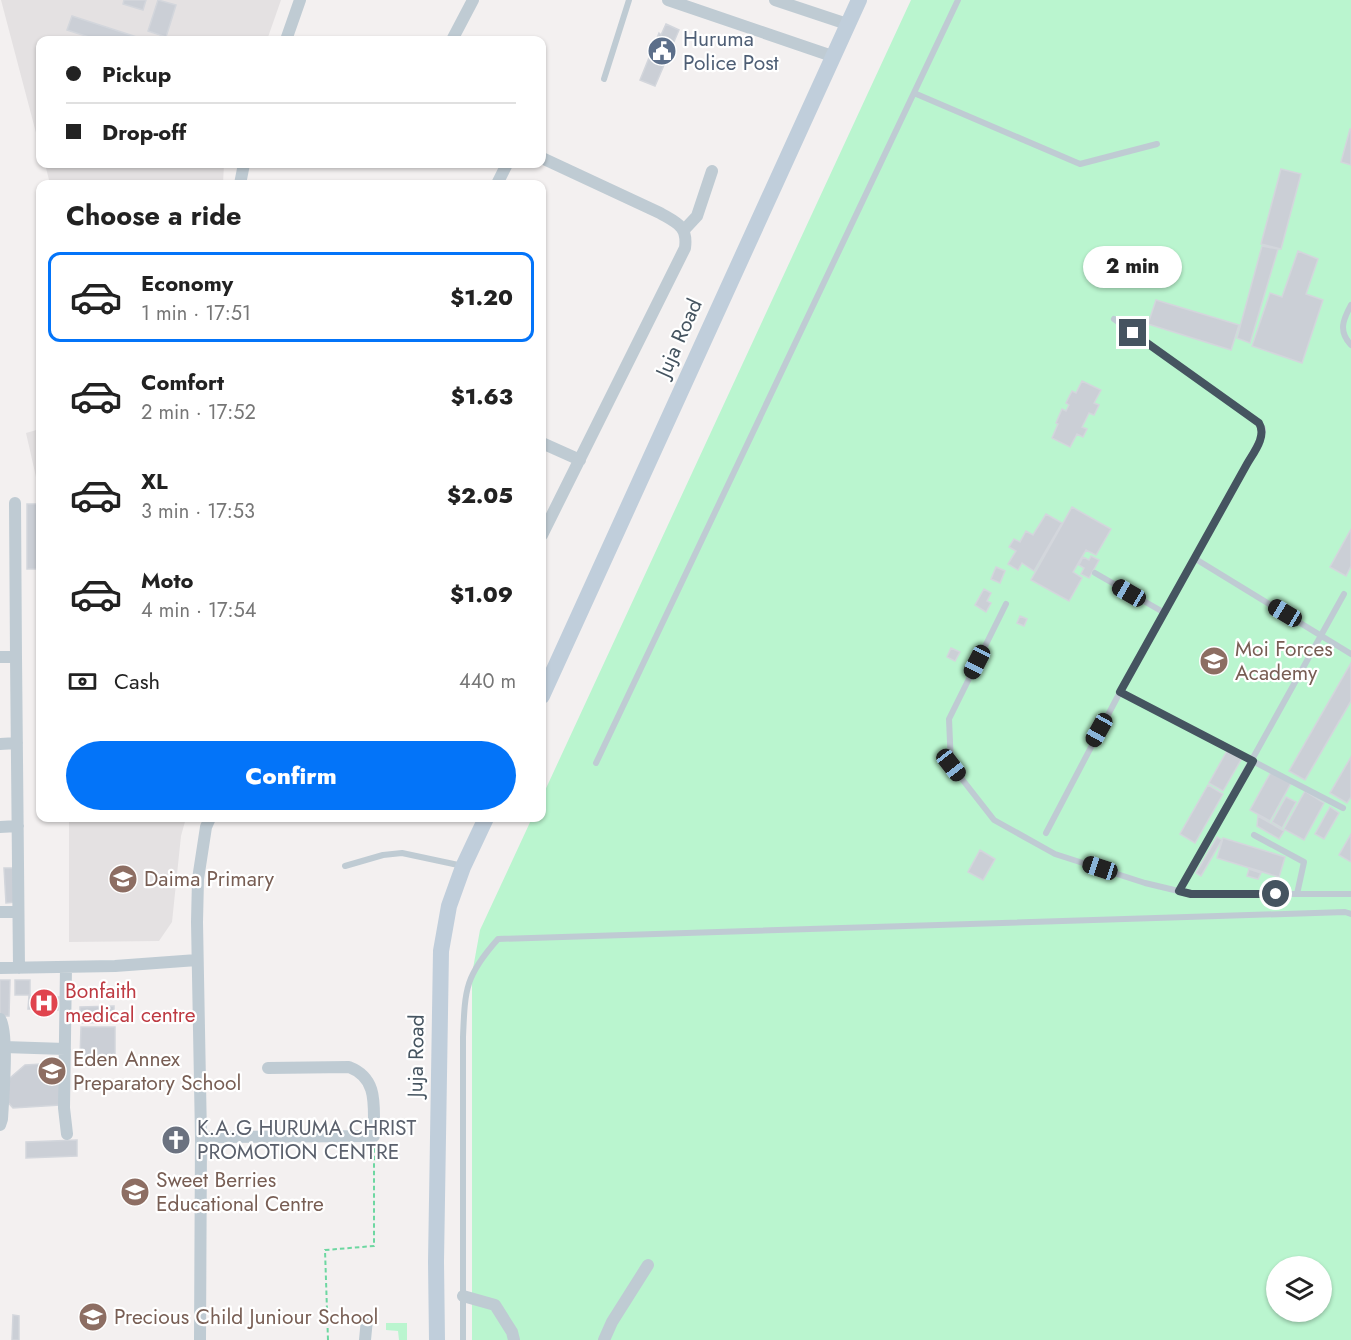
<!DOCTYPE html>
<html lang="en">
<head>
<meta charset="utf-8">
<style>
  body { margin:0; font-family:Jost,sans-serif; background:#f2f2f2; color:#222; height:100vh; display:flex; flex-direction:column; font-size:22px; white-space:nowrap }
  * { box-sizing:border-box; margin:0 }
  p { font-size:20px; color:#767676 }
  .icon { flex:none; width:33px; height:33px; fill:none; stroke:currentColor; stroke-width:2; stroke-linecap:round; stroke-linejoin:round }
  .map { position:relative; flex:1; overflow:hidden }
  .panel { position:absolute; left:36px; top:180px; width:510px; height:642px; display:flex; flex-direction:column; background:#fff; border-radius:12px; box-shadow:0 2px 4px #0004 }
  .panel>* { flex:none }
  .top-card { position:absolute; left:36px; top:36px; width:510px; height:132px; border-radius:12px; box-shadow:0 2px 4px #0004; display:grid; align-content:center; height:132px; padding:0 30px; background:#fff }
  .fabs { position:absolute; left:1266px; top:1256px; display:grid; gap:12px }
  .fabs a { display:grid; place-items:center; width:66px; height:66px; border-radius:50%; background:#fff; box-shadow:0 2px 4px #0004; font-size:30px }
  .end { position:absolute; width:27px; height:27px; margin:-14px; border:8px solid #455460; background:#fff; box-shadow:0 0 0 3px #fff }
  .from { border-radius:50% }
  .bubble { position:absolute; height:42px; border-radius:21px; background:#fff; box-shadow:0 2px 4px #0004; font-size:20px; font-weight:800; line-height:42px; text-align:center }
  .car { position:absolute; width:18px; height:36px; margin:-18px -9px; border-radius:8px; box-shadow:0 0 4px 2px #0007; background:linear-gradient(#222 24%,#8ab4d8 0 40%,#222 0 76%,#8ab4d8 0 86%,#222 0) }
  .top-card b { display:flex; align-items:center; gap:21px; height:57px; font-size:22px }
  .top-card b+b { border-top:2px solid #e0e0e0 }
  .top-card i { width:15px; height:15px; background:#222 }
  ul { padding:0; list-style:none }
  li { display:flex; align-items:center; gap:18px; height:90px; margin:0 12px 9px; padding:0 18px; border:3px solid transparent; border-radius:12px }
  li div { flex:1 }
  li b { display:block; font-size:22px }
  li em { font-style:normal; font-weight:800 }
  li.active { border-color:#0374f9 }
  li>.icon { width:54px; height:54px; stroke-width:1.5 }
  h2 { padding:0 30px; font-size:27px; line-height:72px }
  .pay { display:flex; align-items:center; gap:15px; height:66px; padding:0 30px; font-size:22px }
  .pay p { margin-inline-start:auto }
  .action { display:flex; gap:12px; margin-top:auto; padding:12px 30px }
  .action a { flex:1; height:69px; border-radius:36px; background:#0374f9; color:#fff; font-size:24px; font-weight:800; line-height:69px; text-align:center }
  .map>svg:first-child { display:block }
  .education { fill:#e4e1e2 }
  .green { fill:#baf5cf; fill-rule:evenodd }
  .building { fill:#cbcfd6; stroke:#d3d6dc; stroke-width:1.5 }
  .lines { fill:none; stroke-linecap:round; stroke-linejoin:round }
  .path { stroke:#6dd7a1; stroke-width:2; stroke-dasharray:4.5 3; stroke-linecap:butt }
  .service { stroke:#bfcbd3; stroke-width:6 }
  .minor { stroke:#bfcbd3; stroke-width:12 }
  .secondary { stroke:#c0cedb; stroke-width:16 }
  .route { stroke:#455460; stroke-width:8 }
  .labels { text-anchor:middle; stroke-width:4.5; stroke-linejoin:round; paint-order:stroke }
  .service-label { font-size:21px; fill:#4e5e75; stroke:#fff; text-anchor:start }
  .street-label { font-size:21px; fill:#455460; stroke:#fff }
  .education-label { font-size:21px; fill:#785e54; stroke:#fff; text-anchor:start }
  .health-label { font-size:21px; fill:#be3a42; stroke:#fff; text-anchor:start }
  .worship-label { font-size:21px; fill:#5b616d; stroke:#fff; text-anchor:start }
</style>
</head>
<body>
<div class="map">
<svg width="1351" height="1340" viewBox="0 0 1351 1340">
  <rect width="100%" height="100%" fill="#f3f0f0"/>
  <path class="education" d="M1 0H281L267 40H40V148Z
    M45 164H224L223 184H50Z
    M40 429V477H36L26 433Z
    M69 818H186L181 836 172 922 159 941 69 942Z"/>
  <path class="green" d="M911 0H1351V1340H472V974L480 930 532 818H542V797ZM1276 1266H1322V1311H1276Z
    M386 1323H407V1340H399L398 1331 386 1330Z"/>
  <path class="building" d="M124 0H146L143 10 123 4Z
    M158 0 176 5 166 37 148 31Z
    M72 16 146 40H98L67 30Z
    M666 24 679 30 655 86 640 80 659 33 661 35Z
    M1350 129H1351V165L1341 162Z
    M1281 169 1301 174 1281 249 1261 244Z
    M1262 246 1278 249 1250 343 1237 338Z
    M1298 251 1318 259 1306 294 1323 300 1302 363 1252 346 1270 293 1282 297Z
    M1156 300 1239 325 1231 350 1148 324Z
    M1082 381 1101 390 1094 403 1099 405 1094 415 1089 413 1082 427 1087 429 1083 437 1077 434 1070 447 1052 438 1058 424 1056 423 1062 409 1066 411 1069 405 1066 403 1072 391 1076 393Z
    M27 504H40V569H27Z
    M1072 507 1111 529 1096 555 1086 550 1073 572 1082 578 1069 601 1031 580Z
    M1046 514 1062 523 1034 571 1022 563 1018 570 1008 564 1016 551 1009 547 1014 539 1020 542 1026 531 1033 535Z
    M1351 529V566L1346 576 1330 567Z
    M1091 556 1099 560 1089 578 1081 574 1084 568 1079 565 1083 557 1089 560Z
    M996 567 1005 571 1000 583 991 579Z
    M984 589 991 593 987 601 991 603 986 612 975 605Z
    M1020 616 1027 619 1024 626 1017 623Z
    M951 648 960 652 955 661 947 657Z
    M1351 663V701L1305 780 1289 771Z
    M1228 749 1242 758 1223 791 1209 783Z
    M1351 757V797L1347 803 1330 793Z
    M1271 772 1291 783 1270 821 1250 810Z
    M1208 785 1223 794 1195 843 1180 834Z
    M1305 791 1324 803 1304 840 1284 829Z
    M1286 797 1296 802 1282 828 1272 822Z
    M1330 807 1339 813 1324 839 1315 834Z
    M1258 816 1284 831 1279 839 1257 826Z
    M1351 834V862L1339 855Z
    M1217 837 1222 840 1201 876 1196 873Z
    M1223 838 1285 857 1279 877 1217 858Z
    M980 850 995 859 983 880 968 872Z
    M4 868H15L17 902 6 903Z
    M1249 869 1261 873 1258 879 1247 876Z
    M0 980H10L9 1016H0Z
    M15 980H30V995H15Z
    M29 996 59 997 58 1010 28 1009Z
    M114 1006V1022L80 1023V1007Z
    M81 1027H115V1059L80 1058Z
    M58 1063 60 1105 13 1108 5 1099 10 1078 25 1065Z
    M77 1140V1156L26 1158V1142Z
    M13 1315 19 1316V1340H12Z"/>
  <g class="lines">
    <path class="path" d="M328 1340 325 1250 374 1246V1148"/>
    <path class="service" d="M604 79 629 0
      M914 93 1080 164 1157 144
      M1351 305C1343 320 1338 331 1351 345
      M1194 558 1351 654
      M1095 573 1163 612
      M1006 604 949 719 951 765 994 820 1055 854 1145 883 1191 894H1351
      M1120 692 1343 808
      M596 763 958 0
      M1046 833 1120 692 1262 436 1263 429 1259 423 1114 319
      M1254 835 1304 862 1297 894
      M345 866 383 855 402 853 463 866
      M1179 891 1344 594
      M463 1340V1037C465 989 465 976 498 939L1345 912 1351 914"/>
    <path class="minor" d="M668 0 832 56
      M775 0 847 24
      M286 40 300 0
      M452 40 473 0
      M542 158 660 213C677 223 688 226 685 248L542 535
      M240 184 244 164
      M497 184 507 164
      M684 230 697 216 712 171
      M542 443 580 460
      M0 657H16L15 503
      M16 657 19 968
      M0 744 17 743
      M0 827 18 826
      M0 912H17
      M66 967 64 1108 67 1134
      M0 968 115 966 197 960
      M0 1019C9 1032 3 1100 2 1119L0 1125
      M4 1047 65 1049
      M201 1137 374 1136C373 1108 380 1079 349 1067L268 1068
      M463 1296 495 1305 512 1332 514 1340
      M200 1340 201 1137 197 922 198 879 206 827 210 818
      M365 1340 367 1319
      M604 1340 612 1322 648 1265"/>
    <path class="secondary" d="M542 696 859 0
      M437 1340 436 1262 441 951 449 906 463 867 486 818"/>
  </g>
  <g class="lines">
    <path class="route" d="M1133 333 1259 423C1267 436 1254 452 1247 464L1120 692 1253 761 1179 891 1191 894H1276"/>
  </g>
  <defs>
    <g id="civic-disc" transform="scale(1.5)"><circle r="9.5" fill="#5c6f8a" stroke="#fff"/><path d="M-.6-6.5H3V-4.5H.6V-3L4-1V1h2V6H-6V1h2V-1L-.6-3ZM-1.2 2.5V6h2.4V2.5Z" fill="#fff"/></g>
    <g id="school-disc" transform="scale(1.5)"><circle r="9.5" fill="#8d6e63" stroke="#fff"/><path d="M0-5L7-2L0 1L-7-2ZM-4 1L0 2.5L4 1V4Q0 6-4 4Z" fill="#fff"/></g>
    <g id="hospital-disc" transform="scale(1.5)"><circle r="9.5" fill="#e0444e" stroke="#fff"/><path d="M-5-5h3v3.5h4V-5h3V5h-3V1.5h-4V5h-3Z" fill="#fff"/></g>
    <g id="church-disc" transform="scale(1.5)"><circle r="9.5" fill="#6b7280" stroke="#fff"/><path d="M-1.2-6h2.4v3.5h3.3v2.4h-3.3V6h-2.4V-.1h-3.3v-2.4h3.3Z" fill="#fff"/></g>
  </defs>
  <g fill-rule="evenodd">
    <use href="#civic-disc" x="662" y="51"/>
    <use href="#school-disc" x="1214" y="661"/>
    <use href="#school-disc" x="123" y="879"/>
    <use href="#hospital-disc" x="44" y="1003"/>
    <use href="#school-disc" x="52" y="1071"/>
    <use href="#church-disc" x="176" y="1140"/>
    <use href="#school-disc" x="135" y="1192"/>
    <use href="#school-disc" x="93" y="1317"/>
  </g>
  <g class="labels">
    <g class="service-label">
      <text x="683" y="46">Huruma<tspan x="683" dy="24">Police Post</tspan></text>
    </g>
    <g class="street-label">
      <text transform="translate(679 338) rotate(-66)" y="7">Juja Road</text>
      <text transform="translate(416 1056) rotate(-89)" y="7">Juja Road</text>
    </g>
    <g class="education-label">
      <text x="1235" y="656">Moi Forces<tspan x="1235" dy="24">Academy</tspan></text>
      <text x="144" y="886">Daima Primary</text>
      <text x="73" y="1066">Eden Annex<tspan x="73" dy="24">Preparatory School</tspan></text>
      <text x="156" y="1187">Sweet Berries<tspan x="156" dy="24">Educational Centre</tspan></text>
      <text x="114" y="1324">Precious Child Juniour School</text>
    </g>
    <g class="health-label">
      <text x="65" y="998">Bonfaith<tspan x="65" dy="24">medical centre</tspan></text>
    </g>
    <g class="worship-label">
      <text x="197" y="1135">K.A.G HURUMA CHRIST<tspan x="197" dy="24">PROMOTION CENTRE</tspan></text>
    </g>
  </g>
</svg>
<div class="fabs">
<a><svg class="icon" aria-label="layers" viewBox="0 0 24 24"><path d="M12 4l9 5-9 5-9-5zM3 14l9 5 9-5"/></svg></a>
</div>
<i class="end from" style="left:1276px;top:894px"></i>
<i class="end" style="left:1133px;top:333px"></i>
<div class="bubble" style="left:1083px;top:246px;width:99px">2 min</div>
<i class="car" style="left:1129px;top:593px;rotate:300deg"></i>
<i class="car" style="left:1285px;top:613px;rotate:301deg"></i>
<i class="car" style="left:977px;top:662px;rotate:207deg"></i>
<i class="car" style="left:1099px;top:730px;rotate:209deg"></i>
<i class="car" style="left:951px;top:765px;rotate:142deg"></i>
<i class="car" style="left:1100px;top:868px;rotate:288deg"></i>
<div class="top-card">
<b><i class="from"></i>Pickup</b>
<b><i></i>Drop-off</b>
</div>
<section class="panel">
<h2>Choose a ride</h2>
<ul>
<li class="active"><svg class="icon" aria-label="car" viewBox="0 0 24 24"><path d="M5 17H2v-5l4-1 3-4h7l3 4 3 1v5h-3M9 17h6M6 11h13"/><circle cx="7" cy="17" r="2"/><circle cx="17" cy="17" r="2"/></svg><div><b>Economy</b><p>1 min · 17:51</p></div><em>$1.20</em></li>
<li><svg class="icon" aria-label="car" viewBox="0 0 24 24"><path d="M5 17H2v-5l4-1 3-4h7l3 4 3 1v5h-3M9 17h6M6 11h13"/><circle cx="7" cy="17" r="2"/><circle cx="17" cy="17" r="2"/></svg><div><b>Comfort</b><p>2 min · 17:52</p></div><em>$1.63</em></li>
<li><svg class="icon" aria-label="car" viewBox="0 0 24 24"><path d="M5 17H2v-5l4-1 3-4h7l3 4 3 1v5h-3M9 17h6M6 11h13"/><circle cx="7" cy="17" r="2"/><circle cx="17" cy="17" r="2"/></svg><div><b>XL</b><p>3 min · 17:53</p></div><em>$2.05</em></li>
<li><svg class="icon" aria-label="car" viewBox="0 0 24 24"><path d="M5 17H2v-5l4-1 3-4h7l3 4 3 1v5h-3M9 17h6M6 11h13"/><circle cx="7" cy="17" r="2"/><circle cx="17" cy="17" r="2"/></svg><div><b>Moto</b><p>4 min · 17:54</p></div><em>$1.09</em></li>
</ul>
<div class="pay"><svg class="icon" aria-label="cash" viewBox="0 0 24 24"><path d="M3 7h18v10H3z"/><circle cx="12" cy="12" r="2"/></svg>Cash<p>440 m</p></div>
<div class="action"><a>Confirm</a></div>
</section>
</div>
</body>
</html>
